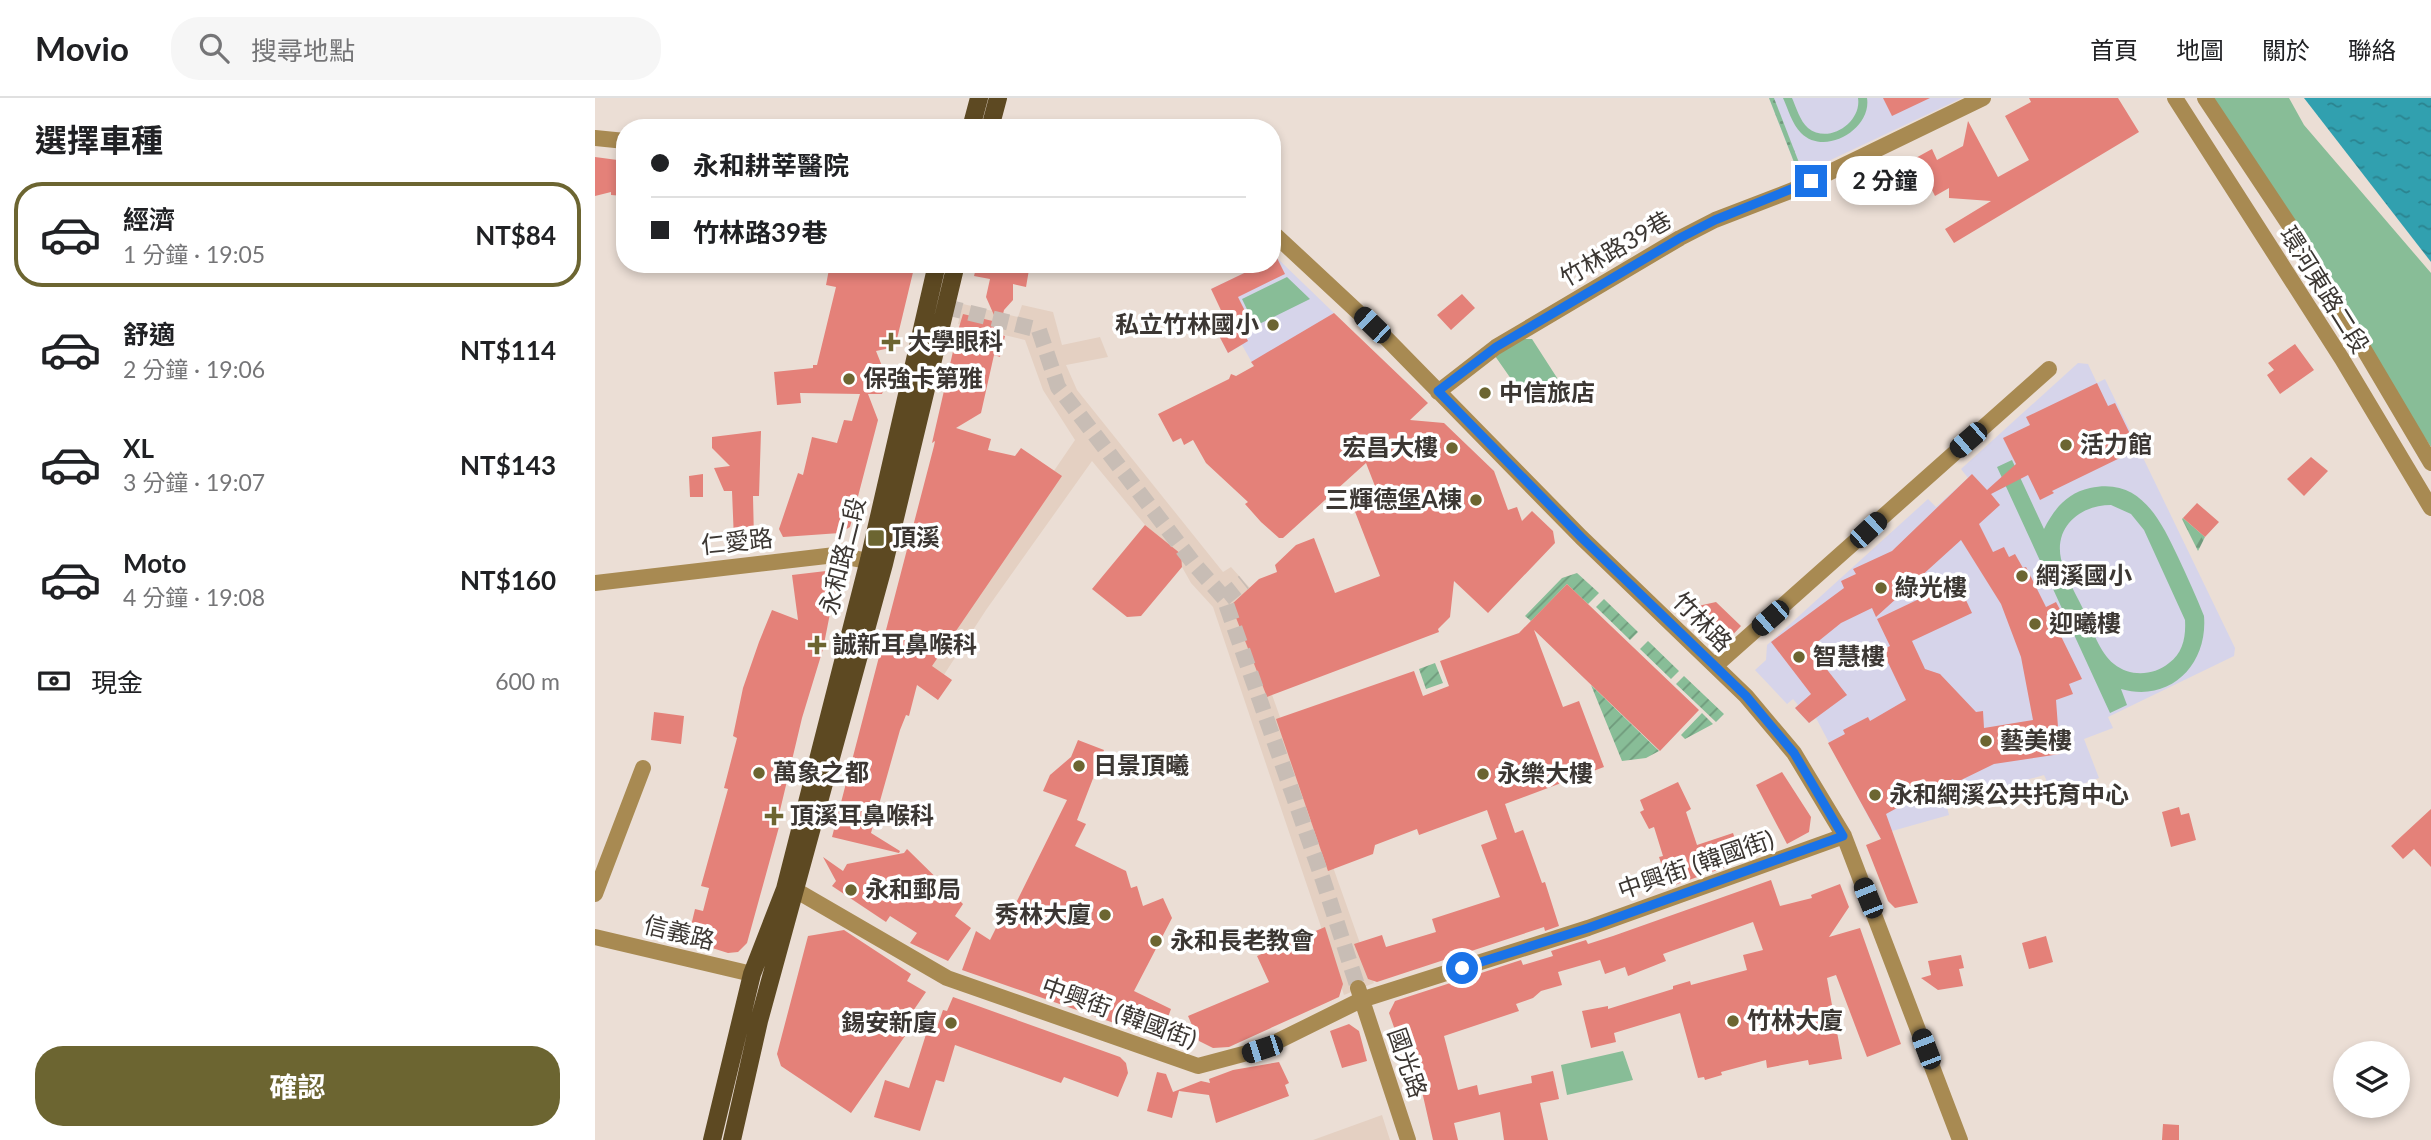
<!DOCTYPE html>
<html lang="zh-TW">
<head>
<meta charset="utf-8">
<style>
  body { margin:0; font-family:Lato,"Noto Sans TC",sans-serif; background:#f6f6f6; color:#202124; height:100vh; display:flex; flex-direction:column; font-size:26px; white-space:nowrap }
  * { box-sizing:border-box; margin:0 }
  p { font-size:23px; color:#757577 }
  .icon { flex:none; width:38px; height:38px; fill:none; stroke:currentColor; stroke-width:2; stroke-linecap:round; stroke-linejoin:round }
  .map { position:relative; flex:1; overflow:hidden }
  .panel { display:flex; flex-direction:column; background:#fff; width:595px }
  .panel>* { flex:none }
  .banner { position:absolute; left:21px; top:21px; width:665px; height:154px; border-radius:28px; box-shadow:0 4px 10px #0003; display:grid; align-content:center; height:154px; padding:0 35px; background:#fff }
  .fabs { position:absolute; left:1738px; top:943px; display:grid; gap:14px }
  .fabs a { display:grid; place-items:center; width:77px; height:77px; border-radius:50%; background:#fff; box-shadow:0 4px 10px #0003; font-size:35px }
  .end { position:absolute; width:32px; height:32px; margin:-16px; border:9px solid #1a73e8; background:#fff; box-shadow:0 0 0 4px #fff }
  .from { border-radius:50% }
  .bubble { position:absolute; height:49px; border-radius:24px; background:#fff; box-shadow:0 4px 10px #0003; font-size:23px; font-weight:700; line-height:49px; text-align:center }
  .car { position:absolute; width:21px; height:42px; margin:-21px -10px; border-radius:9px; box-shadow:0 0 5px 2px #0007; background:linear-gradient(#222 24%,#8ab4d8 0 40%,#222 0 76%,#8ab4d8 0 86%,#222 0) }
  .banner b { display:flex; align-items:center; gap:24px; height:66px; font-size:26px }
  .banner b+b { border-top:2px solid #e0e0e0 }
  .banner i { width:18px; height:18px; background:#202124 }
  ul { padding:0; list-style:none }
  li { display:flex; align-items:center; gap:21px; height:105px; margin:0 14px 10px; padding:0 21px; border:4px solid transparent; border-radius:28px }
  li div { flex:1 }
  li b { display:block; font-size:26px }
  li em { font-style:normal; font-weight:700 }
  li.selected { border-color:#6c6531 }
  li>.icon { width:63px; height:63px; stroke-width:1.5 }
  h2 { padding:0 35px; font-size:32px; line-height:84px }
  .pay { display:flex; align-items:center; gap:18px; height:77px; padding:0 35px; font-size:26px }
  .pay p { margin-inline-start:auto }
  .button { display:flex; gap:14px; margin-top:auto; padding:14px 35px }
  .button a { flex:1; height:80px; border-radius:28px; background:#6c6531; color:#fff; font-size:28px; font-weight:700; line-height:80px; text-align:center }
  header { display:flex; align-items:center; gap:42px; box-sizing:border-box; height:98px; padding:0 35px; background:#fff; border-bottom:2px solid #e0e0e0 }
  header strong { font-size:33px }
  nav { display:flex; gap:38px; margin-inline-start:auto; font-size:24px }
  .search { width:490px; height:63px; background:#f6f6f6; display:flex; align-items:center; gap:18px; box-sizing:border-box; padding:0 24px; border-radius:28px; color:#757577; font-size:26px }
  main { display:flex; flex:1; min-height:0 }
  .map>svg:first-child { display:block }
  .built { fill:#e4d0c2 }
  .education { fill:#d6d4ea }
  .grass { fill:url(#grass-dots) }
  .forest { fill:url(#forest-firs) }
  .park { fill:#88bd97; fill-rule:evenodd }
  .garden { fill:url(#garden-furrows) }
  .water { fill:url(#water-ripples) }
  .building { fill:#e48179 }
  .lines { fill:none; stroke-linecap:round; stroke-linejoin:round }
  .minor-tunnel { stroke:#c8bdb5; stroke-width:16; stroke-dasharray:16 8; stroke-linecap:butt }
  .minor { stroke:#a88a52; stroke-width:16 }
  .major { stroke:#5d4922; stroke-width:18 }
  .route { stroke:#1a73e8; stroke-width:9 }
  .poi-dot { fill:#6c6531; stroke:#fff; stroke-width:2.5 }
  .labels { text-anchor:middle; stroke-width:7; stroke-linejoin:round; paint-order:stroke }
  .street-label { font-size:24px; fill:#3c3733; stroke:#fff }
  .poi-label { font-size:24px; font-weight:bold; fill:#3c3733; stroke:#fff; text-anchor:start }
</style>
</head>
<body>
<header>
<strong>Movio</strong>
<div class="search"><svg class="icon" aria-label="search" viewBox="0 0 24 24"><circle cx="10" cy="10" r="6"/><path d="M15 15l6 6"/></svg>搜尋地點</div>
<nav><a>首頁</a><a>地圖</a><a>關於</a><a>聯絡</a></nav>
</header>
<main>
<section class="panel">
<h2>選擇車種</h2>
<ul>
<li class="selected"><svg class="icon" aria-label="car" viewBox="0 0 24 24"><path d="M5 17H2v-5l4-1 3-4h7l3 4 3 1v5h-3M9 17h6M6 11h13"/><circle cx="7" cy="17" r="2"/><circle cx="17" cy="17" r="2"/></svg><div><b>經濟</b><p>1 分鐘 · 19:05</p></div><em>NT$84</em></li>
<li><svg class="icon" aria-label="car" viewBox="0 0 24 24"><path d="M5 17H2v-5l4-1 3-4h7l3 4 3 1v5h-3M9 17h6M6 11h13"/><circle cx="7" cy="17" r="2"/><circle cx="17" cy="17" r="2"/></svg><div><b>舒適</b><p>2 分鐘 · 19:06</p></div><em>NT$114</em></li>
<li><svg class="icon" aria-label="car" viewBox="0 0 24 24"><path d="M5 17H2v-5l4-1 3-4h7l3 4 3 1v5h-3M9 17h6M6 11h13"/><circle cx="7" cy="17" r="2"/><circle cx="17" cy="17" r="2"/></svg><div><b>XL</b><p>3 分鐘 · 19:07</p></div><em>NT$143</em></li>
<li><svg class="icon" aria-label="car" viewBox="0 0 24 24"><path d="M5 17H2v-5l4-1 3-4h7l3 4 3 1v5h-3M9 17h6M6 11h13"/><circle cx="7" cy="17" r="2"/><circle cx="17" cy="17" r="2"/></svg><div><b>Moto</b><p>4 分鐘 · 19:08</p></div><em>NT$160</em></li>
</ul>
<div class="pay"><svg class="icon" aria-label="cash" viewBox="0 0 24 24"><path d="M3 7h18v10H3z"/><circle cx="12" cy="12" r="2"/></svg>現金<p>600 m</p></div>
<div class="button"><a>確認</a></div>
</section>
<div class="map">
<svg width="1836" height="1042" viewBox="0 0 1836 1042">
  <defs>
    <pattern id="grass-dots" width="8" height="8" patternUnits="userSpaceOnUse" patternTransform="scale(1.75)"><rect width="8" height="8" fill="#88bd97"/><path d="M2 2h.1M6 6h.1" fill="none" stroke="#709a7c" stroke-width="1.8" stroke-linecap="round"/></pattern>
    <pattern id="forest-firs" width="22" height="20" patternUnits="userSpaceOnUse" patternTransform="scale(1.75)"><rect width="22" height="20" fill="#88bd97"/><path d="M5 1l3.5 6h-7zM16 11l3.5 6h-7z" fill="#709a7c"/></pattern>
    <pattern id="garden-furrows" width="10" height="10" patternUnits="userSpaceOnUse" patternTransform="scale(1.75)"><rect width="10" height="10" fill="#88bd97"/><path d="M-1 1l2-2M0 10L10 0M9 11l2-2" fill="none" stroke="#709a7c"/></pattern>
    <pattern id="water-ripples" width="26" height="14" patternUnits="userSpaceOnUse" patternTransform="scale(1.75)"><rect width="26" height="14" fill="#31a0af"/><path d="M2 4q2-2 4 0t4 0M15 11q2-2 4 0t4 0" fill="none" stroke="#2b838f"/></pattern>
  </defs>
  <rect width="100%" height="100%" fill="#ebded5"/>
  <path class="built" d="M368 206 423 219 427 207 458 214 467 247 505 239 513 259 471 267 482 292 628 474 636 469 663 499 646 509 779 885 749 897 618 509 596 485 587 469 585 456 550 427 497 363 391 512 341 589 321 575 480 342 448 292 430 242 363 226Z
    M787 1017 795 1042H718Z"/>
  <path class="education" d="M1174 0H1367L1204 77Z
    M682 160 739 215 660 270 647 247 633 255 620 230 633 222 616 191 668 166H677V162Z
    M1483 265 1493 266 1502 285 1510 281 1640 550 1639 558 1513 619 1518 630 1489 641 1504 680 1458 697 1449 677 1351 705 1354 717 1283 737 1221 620 1214 625 1200 610 1203 607 1198 601 1192 606 1160 572 1171 562 1172 547 1333 401 1341 409 1373 380 1366 371Z"/>
  <path class="grass" d="M1174 0H1179L1208 75 1204 77Z"/>
  <path class="forest" d="M1588 420 1610 439 1603 453 1587 421Z"/>
  <path class="park" d="M1188 0H1197C1201 9 1205 23 1213 30 1234 47 1267 24 1263 0H1272C1277 31 1230 59 1206 35 1197 26 1193 11 1188 0Z
    M1605 0H1694L1709 27 1836 175V349Z
    M692 179 715 201 660 228 647 201Z
    M923 241H937L966 286 935 308 900 258Z
    M1417 362 1449 431C1459 411 1472 395 1495 390 1545 379 1565 421 1583 459 1592 478 1601 498 1609 518 1613 567 1575 605 1526 591L1532 607 1515 615 1402 369ZM1516 407 1536 416 1549 432 1590 522C1591 539 1588 555 1574 565 1558 578 1535 579 1519 566 1504 554 1498 532 1490 515 1482 498 1471 480 1466 461 1459 428 1486 407 1516 407Z
    M1028 953 1038 982 972 997 966 967Z"/>
  <path class="garden" d="M982 475 1004 495 993 506 972 486 936 523 930 518 967 480Z
    M1009 501 1043 534 1035 542 1001 509Z
    M1053 543 1084 573 1076 581 1045 551Z
    M840 565 848 585 831 591 824 571Z
    M1089 578 1129 616 1121 624 1081 586Z
    M996 587 1064 653 1051 660 1027 663Z
    M1107 615 1118 626 1090 641 1086 637Z"/>
  <path class="water" d="M1709 0H1836V164Z"/>
  <path class="building" d="M1288 0H1335L1297 18Z
    M1434 0H1523L1544 34 1359 145 1350 131 1396 103 1354 100V90L1340 98 1335 88 1324 93 1320 86 1309 92 1297 73 1337 51 1342 62 1368 48 1373 23 1403 79 1434 62 1410 18 1436 4Z
    M0 59 30 63V98L16 97V94L0 98Z
    M682 160 690 176 643 199 657 227 648 233 653 243 633 255 620 230 631 223 616 191 668 166H677V162Z
    M235 166H320L301 245 295 250 281 253 289 273V290L287 296H273L283 322 255 429 245 435 188 439 184 431 203 375 208 377 217 339 242 345 249 322 257 323 265 296 205 295 206 305 182 307 179 274 218 270V267H222L241 189 231 187Z
    M382 166H435L431 189 418 186V202L409 212 403 236 410 238 405 259 399 257 386 315 361 330 396 341 393 352 420 358 426 350 467 378 337 568 357 582 343 602 322 587 314 618 311 617 305 632 276 735 305 753 304 755 237 739 339 348 340 343 337 345 362 236 368 216 402 224 391 199 395 181 379 178Z
    M867 196 880 210 856 232 842 217Z
    M739 215 833 305 815 322 849 325 899 373 913 412 922 409 927 423 937 413 958 433 960 445 893 515 859 483 855 519 843 531 844 534 672 599 636 507 664 481 682 474 680 467 701 447 719 440 740 495 785 478 759 411 785 401 771 365 688 440H684L666 424 650 406 653 404 611 365 598 342 589 347 586 340 578 344 563 316 634 281 636 276 641 278 659 268 656 264Z
    M1700 246 1719 272 1685 296 1672 277 1679 272 1673 265Z
    M1502 285 1513 308 1520 305 1536 338 1529 342 1534 351 1527 355 1529 358 1457 393 1459 395 1445 402 1433 377 1396 396 1405 407 1384 426 1398 454 1409 449 1414 459 1420 456 1428 470 1431 469 1451 509 1461 504 1471 523 1461 528 1487 581 1474 586 1478 596 1461 602 1465 656 1399 666 1360 685 1358 681 1342 688 1291 716 1323 805 1300 810 1293 803 1271 747 1286 741 1233 645 1250 636 1248 632 1273 619 1275 623 1311 602 1287 552 1295 548 1282 521 1362 483 1377 515 1317 543 1330 571 1345 576 1381 614 1388 613 1389 630 1438 622 1426 559 1406 506 1366 442 1281 519 1277 510 1246 525 1215 550 1252 597 1214 625 1200 610 1216 596 1176 544 1249 490 1246 483 1261 476 1258 471 1297 453 1377 376 1392 392 1421 366 1408 340 1435 327 1431 319Z
    M166 333 164 398H158L159 441 139 442 137 393H129L119 370 135 368 117 350V339Z
    M1716 359 1733 373 1709 398 1692 381Z
    M108 376V399H95L94 378Z
    M1602 405 1624 424 1610 439 1588 420Z
    M550 427 586 456 587 469 546 518 532 519 497 491Z
    M231 473 241 485 228 551 207 620 182 725 178 724 184 729 152 845 143 854 133 855 98 844 101 834 95 832 100 811 108 813 114 790 106 788 133 691 129 690 142 640 138 638 148 590 164 544 177 512 203 522 197 477Z
    M972 486 1104 612 1065 653 939 532 968 609 984 603 1009 669 910 706 920 735 928 732 947 785 950 784 964 828 950 833 949 829 782 884 773 881 759 846 787 837 791 849 841 834 837 821 905 799 886 747 902 741 892 712 824 737 822 731 780 747 778 756 733 773 681 621 819 573 828 598 854 588 845 563 924 535Z
    M1121 504 1146 528 1132 543 1123 534 1126 531 1103 508Z
    M59 614 89 618 86 646 56 642Z
    M483 642 509 652 482 722 491 726 480 748 531 773 536 790 542 788 548 808 568 800 577 820 539 893 576 911 565 941 367 872 381 833 395 842 412 808 418 811 472 702 448 693 455 677 476 659Z
    M1187 674 1216 719 1214 734 1192 746 1161 687Z
    M1083 684 1096 711 1091 714 1102 747 1138 735 1148 763 1074 789 1064 759 1068 758 1059 729 1054 731 1045 714 1049 712 1045 702Z
    M1584 709 1586 717 1594 715 1601 742 1576 749 1567 714Z
    M1836 711V769L1819 751 1808 761 1796 748Z
    M312 751 368 806 360 818 376 830 353 863 315 845 322 835 295 818 291 824 237 788 241 783 228 759 248 773 252 766 309 755Z
    M1176 782 1185 808 1217 800 1216 797 1245 786 1254 809 1234 839 1265 830 1306 946 1272 959 1241 877 1232 880 1247 961 1214 967 1213 962 1172 970 1171 962 1126 974 1127 977 1110 982 1109 979 1103 980 1085 915 1019 935 1021 944 996 950 987 913 1013 908V911L1078 891V888L1095 883 1096 887 1152 872 1148 857 1168 852 1158 824 1068 856 1071 863 1033 878 1030 869 1010 876 1005 862 963 874 967 887 946 893 938 900 921 906 924 913 849 938 863 992 882 987 884 997 937 985 936 978 958 973 964 1001 945 1005 953 1042H909L905 1014 859 1025 863 1042H838L826 989 822 990 811 951 807 952 794 915 800 903 926 862 928 867 958 858 956 853 991 842 993 846 1018 838Z
    M730 829 748 886 744 899 634 949 618 950 604 943 593 918 674 884 662 858Z
    M249 832 316 876 312 883 331 894 316 916 322 921 256 1015 186 968 182 956 213 838Z
    M1451 838 1458 864 1434 871 1427 845Z
    M1366 857 1369 870 1364 871 1368 888 1343 892 1326 880 1336 877 1333 863Z
    M358 899 525 959 531 965 533 975 523 999 469 979 466 985 360 947 349 984 341 982 325 1033 279 1019 290 982 314 990 333 930 340 935 348 912 352 913Z
    M754 926 764 933 772 963 747 970 735 933Z
    M684 964 694 985 690 987 694 998 621 1025 614 997 584 993 577 1020 552 1013 562 974 571 976 578 994 606 983 615 985 614 981 638 972Z
    M1568 1026 1584 1027V1042H1567Z"/>
  <g class="lines">
    <path class="minor-tunnel" d="M351 209 444 232 463 289 600 467 629 500 728 782 763 890
      M629 500 649 484"/>
    <path class="minor" d="M1580 0 1747 261 1836 410
      M1610 0 1703 140 1836 365
      M0 40 30 43
      M677 134 793 242 986 439 1151 598 1199 655 1249 738 1365 1042
      M843 294 901 249 1085 140 1120 122 1198 92 1388 0
      M0 485 240 457 285 465
      M1120 568 1454 271
      M190 791 202 793 352 880 603 968 667 951 766 902 993 830 1249 738
      M0 796 48 670
      M0 839 157 876
      M763 890 813 1042"/>
    <path class="major" d="M376 30 384 0
      M395 30 403 0
      M117 1042 157 876 190 791 274 462 342 166
      M137 1042 164 923 289 466 361 166"/>
  </g>
  <g class="lines">
    <path class="route" d="M867 870 993 830 1248 738 1199 655 1151 598 986 439 843 293 901 249 1085 140 1120 122 1216 83"/>
  </g>
  <g class="poi-dot">
    <circle cx="678" cy="227" r="7"/>
    <path d="M292.5 233.5h7v7h7v7h-7v7h-7v-7h-7v-7h7z"/>
    <circle cx="254" cy="281" r="7"/>
    <circle cx="890" cy="295" r="7"/>
    <circle cx="1471" cy="347" r="7"/>
    <circle cx="857" cy="350" r="7"/>
    <circle cx="881" cy="402" r="7"/>
    <rect x="272" y="431" width="18" height="18" rx="3.5"/>
    <circle cx="1427" cy="478" r="7"/>
    <circle cx="1286" cy="490" r="7"/>
    <circle cx="1440" cy="526" r="7"/>
    <path d="M218.5 536.5h7v7h7v7h-7v7h-7v-7h-7v-7h7z"/>
    <circle cx="1204" cy="559" r="7"/>
    <circle cx="1391" cy="643" r="7"/>
    <circle cx="484" cy="668" r="7"/>
    <circle cx="164" cy="675" r="7"/>
    <circle cx="888" cy="676" r="7"/>
    <circle cx="1280" cy="697" r="7"/>
    <path d="M175.5 707.5h7v7h7v7h-7v7h-7v-7h-7v-7h7z"/>
    <circle cx="256" cy="792" r="7"/>
    <circle cx="510" cy="817" r="7"/>
    <circle cx="561" cy="843" r="7"/>
    <circle cx="1138" cy="923" r="7"/>
    <circle cx="356" cy="925" r="7"/>
  </g>
  <g class="labels">
    <g class="street-label">
      <text transform="translate(1021 151) rotate(-30)" y="8">竹林路39巷</text>
      <text transform="translate(1729 192) rotate(58)" y="8">環河東路二段</text>
      <text transform="translate(142 444) rotate(-6)" y="8">仁愛路</text>
      <text transform="translate(248 458) rotate(-76)" y="8">永和路二段</text>
      <text transform="translate(1107 524) rotate(45)" y="8">竹林路</text>
      <text transform="translate(1101 767) rotate(-19)" y="8">中興街 (韓國街)</text>
      <text transform="translate(84 835) rotate(14)" y="8">信義路</text>
      <text transform="translate(524 915) rotate(20)" y="8">中興街 (韓國街)</text>
      <text transform="translate(812 965) rotate(71)" y="8">國光路</text>
    </g>
    <g class="poi-label">
      <text x="664" y="235" text-anchor="end">私立竹林國小</text>
      <text x="312" y="252">大學眼科</text>
      <text x="268" y="289">保強卡第雅</text>
      <text x="904" y="303">中信旅店</text>
      <text x="1485" y="355">活力館</text>
      <text x="843" y="358" text-anchor="end">宏昌大樓</text>
      <text x="867" y="410" text-anchor="end">三輝德堡A棟</text>
      <text x="297" y="448">頂溪</text>
      <text x="1441" y="486">網溪國小</text>
      <text x="1300" y="498">綠光樓</text>
      <text x="1454" y="534">迎曦樓</text>
      <text x="238" y="555">誠新耳鼻喉科</text>
      <text x="1218" y="567">智慧樓</text>
      <text x="1405" y="651">藝美樓</text>
      <text x="498" y="676">日景頂曦</text>
      <text x="178" y="683">萬象之都</text>
      <text x="902" y="684">永樂大樓</text>
      <text x="1294" y="705">永和網溪公共托育中心</text>
      <text x="195" y="726">頂溪耳鼻喉科</text>
      <text x="270" y="800">永和郵局</text>
      <text x="496" y="825" text-anchor="end">秀林大廈</text>
      <text x="575" y="851">永和長老教會</text>
      <text x="1152" y="931">竹林大廈</text>
      <text x="342" y="933" text-anchor="end">錫安新廈</text>
    </g>
  </g>
</svg>
<div class="fabs">
<a><svg class="icon" aria-label="layers" viewBox="0 0 24 24"><path d="M12 4l9 5-9 5-9-5zM3 14l9 5 9-5"/></svg></a>
</div>
<i class="end from" style="left:867px;top:870px"></i>
<i class="end" style="left:1216px;top:83px"></i>
<div class="bubble" style="left:1241px;top:58px;width:98px">2 分鐘</div>
<i class="car" style="left:777px;top:227px;rotate:314deg"></i>
<i class="car" style="left:1373px;top:342px;rotate:229deg"></i>
<i class="car" style="left:1273px;top:432px;rotate:47deg"></i>
<i class="car" style="left:1175px;top:520px;rotate:229deg"></i>
<i class="car" style="left:1273px;top:800px;rotate:338deg"></i>
<i class="car" style="left:667px;top:951px;rotate:252deg"></i>
<i class="car" style="left:1331px;top:951px;rotate:339deg"></i>
<div class="banner">
<b><i class="from"></i>永和耕莘醫院</b>
<b><i></i>竹林路39巷</b>
</div>
</div>
</main>
</body>
</html>
